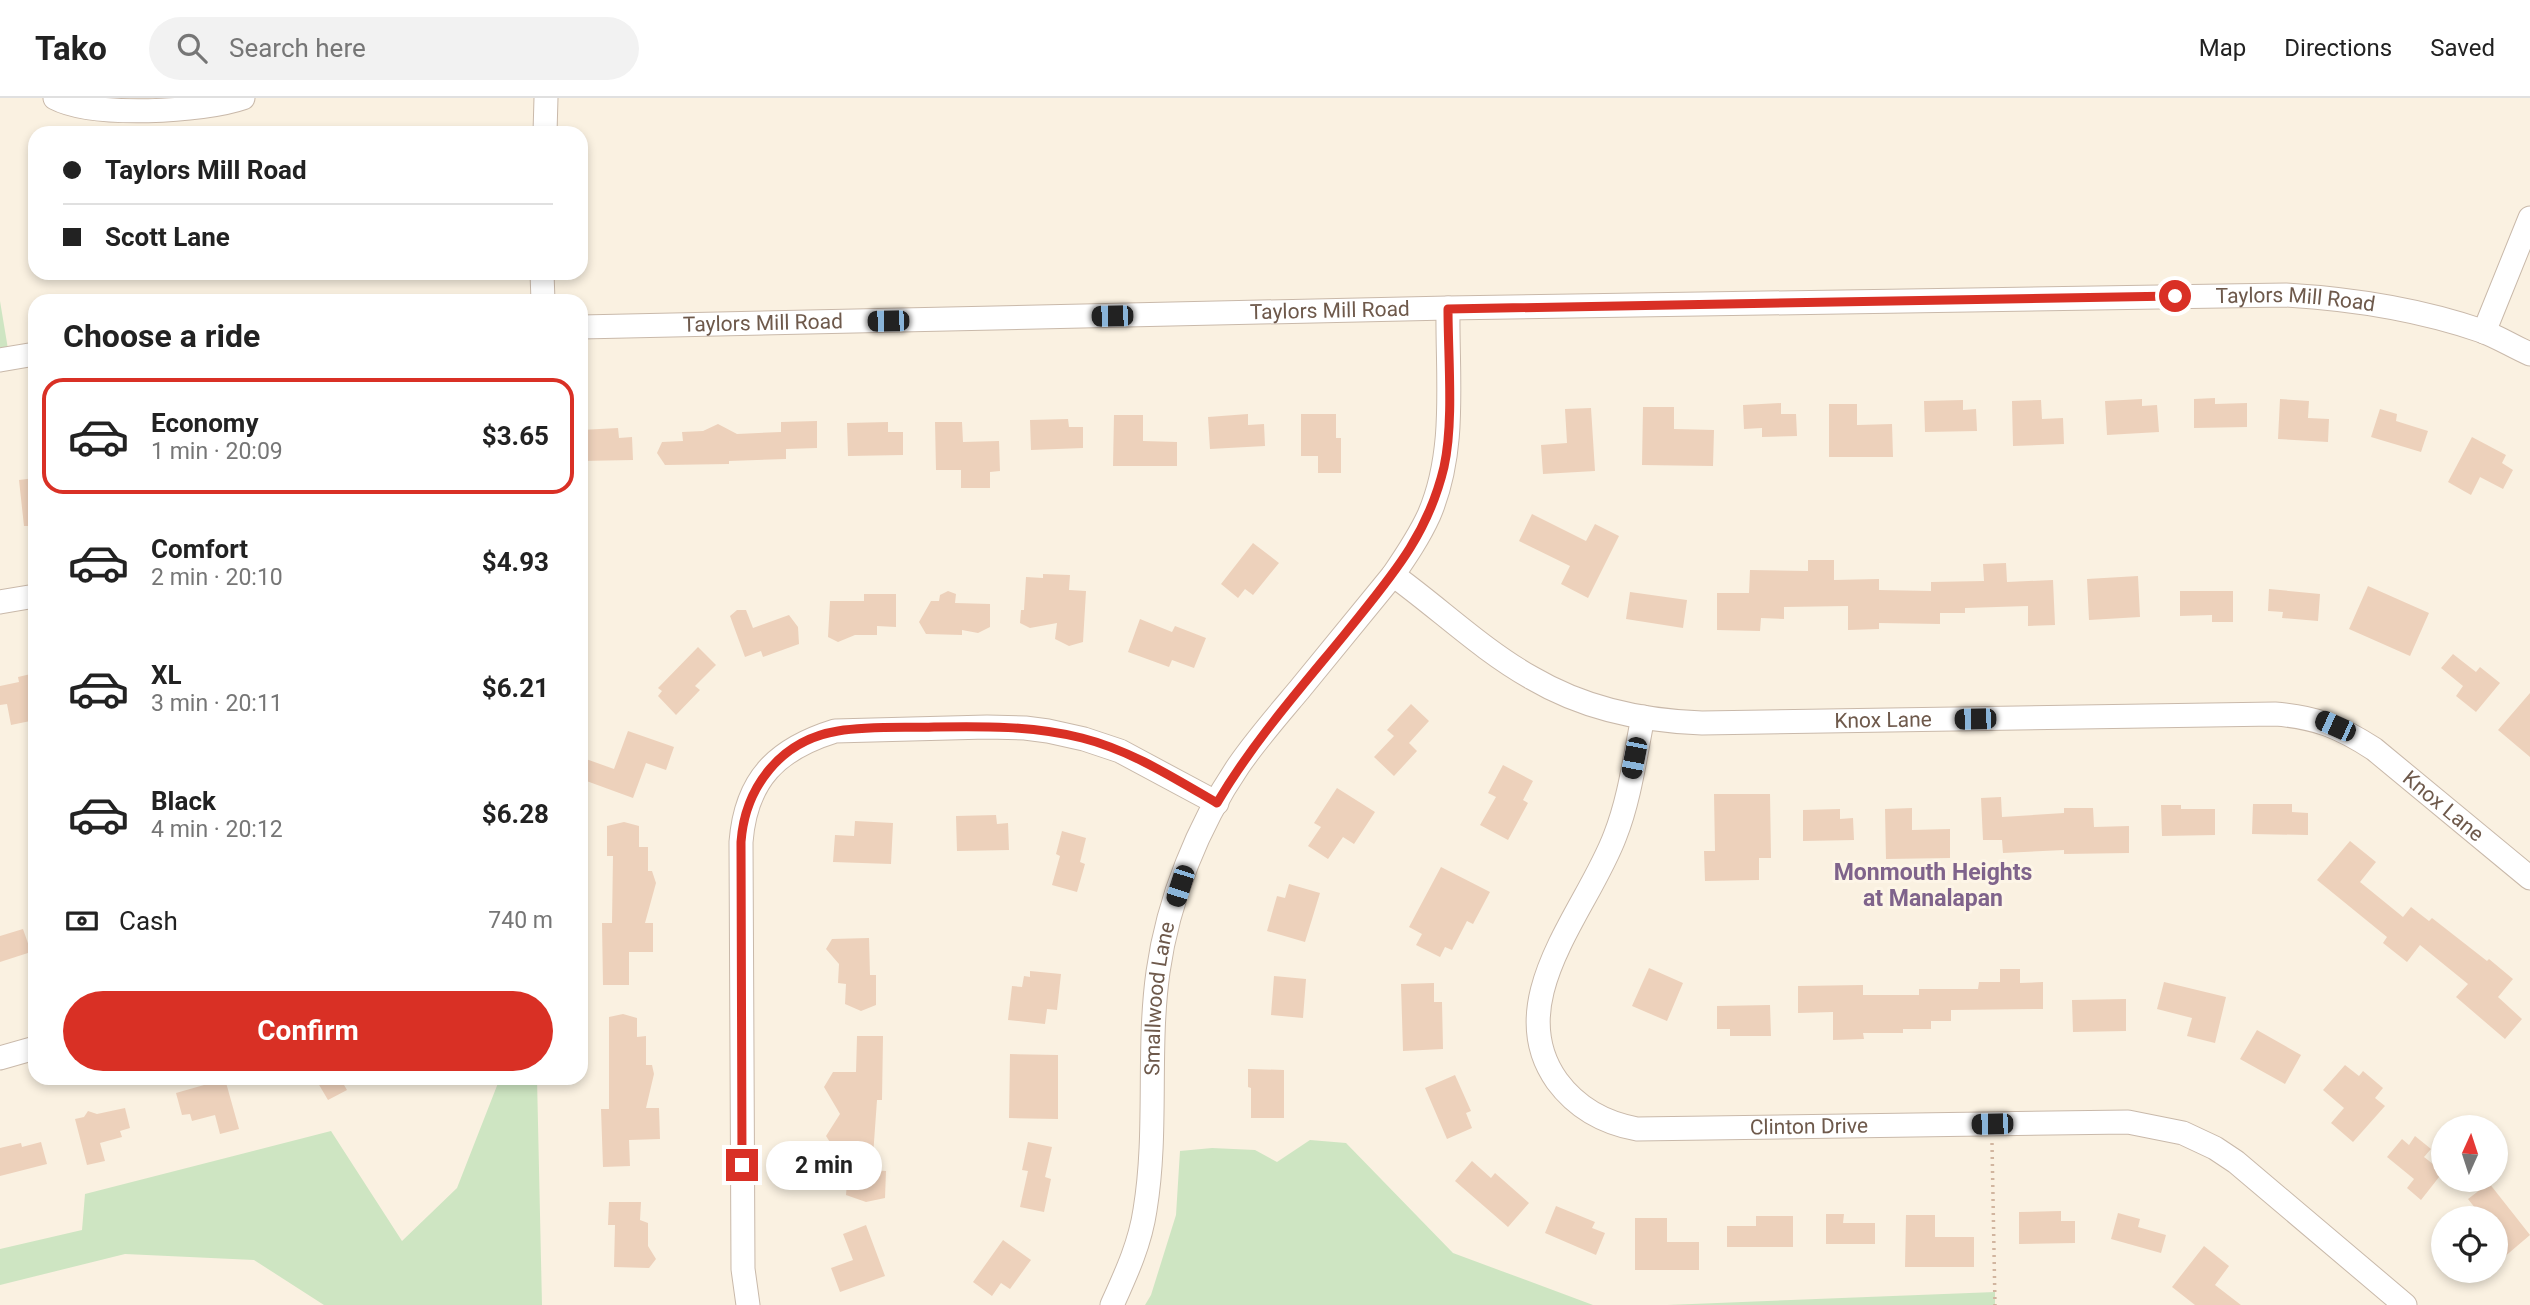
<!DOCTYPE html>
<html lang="en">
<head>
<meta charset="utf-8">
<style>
  body { margin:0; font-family:Roboto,sans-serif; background:#f2f2f2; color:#222; height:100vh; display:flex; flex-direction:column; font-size:26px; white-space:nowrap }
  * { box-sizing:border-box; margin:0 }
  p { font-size:23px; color:#767676 }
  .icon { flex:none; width:38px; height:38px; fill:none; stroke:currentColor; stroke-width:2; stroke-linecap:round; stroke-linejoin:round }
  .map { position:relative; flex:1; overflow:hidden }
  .side { position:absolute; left:28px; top:196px; width:560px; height:791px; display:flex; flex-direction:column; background:#fff; border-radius:21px; box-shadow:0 4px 10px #0003 }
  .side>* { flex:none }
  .guide { position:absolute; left:28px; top:28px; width:560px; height:154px; border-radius:21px; box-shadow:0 4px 10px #0003; display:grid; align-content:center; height:154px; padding:0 35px; background:#fff }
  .needle { width:46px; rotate:3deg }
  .buttons { position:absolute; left:2431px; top:1017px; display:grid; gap:14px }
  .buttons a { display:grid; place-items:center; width:77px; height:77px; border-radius:50%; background:#fff; box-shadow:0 4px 10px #0003; font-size:35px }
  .end { position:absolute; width:32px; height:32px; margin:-16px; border:9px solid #d93025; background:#fff; box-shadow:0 0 0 4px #fff }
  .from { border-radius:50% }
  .bubble { position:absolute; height:49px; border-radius:24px; background:#fff; box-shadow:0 4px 10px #0003; font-size:23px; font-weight:700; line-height:49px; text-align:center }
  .car { position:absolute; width:21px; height:42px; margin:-21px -10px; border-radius:9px; box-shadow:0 0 5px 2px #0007; background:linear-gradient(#222 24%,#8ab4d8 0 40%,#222 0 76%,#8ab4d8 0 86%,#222 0) }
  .guide b { display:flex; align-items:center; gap:24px; height:66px; font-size:26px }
  .guide b+b { border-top:2px solid #e0e0e0 }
  .guide i { width:18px; height:18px; background:#222 }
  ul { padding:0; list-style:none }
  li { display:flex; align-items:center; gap:21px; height:116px; margin:0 14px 10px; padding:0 21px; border:4px solid transparent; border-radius:21px }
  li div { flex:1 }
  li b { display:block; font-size:26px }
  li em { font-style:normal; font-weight:700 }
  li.active { border-color:#d93025 }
  li>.icon { width:63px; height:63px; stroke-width:1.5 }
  h2 { padding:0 35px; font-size:32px; line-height:84px }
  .pay { display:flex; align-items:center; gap:18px; height:77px; padding:0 35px; font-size:26px }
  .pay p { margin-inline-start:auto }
  .cta { display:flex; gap:14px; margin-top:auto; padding:14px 35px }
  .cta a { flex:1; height:80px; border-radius:42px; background:#d93025; color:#fff; font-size:28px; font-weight:700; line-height:80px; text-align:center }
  header { display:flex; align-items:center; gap:42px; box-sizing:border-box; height:98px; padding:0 35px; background:#fff; border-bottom:2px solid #e0e0e0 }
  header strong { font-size:33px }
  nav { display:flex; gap:38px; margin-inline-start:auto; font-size:24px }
  .search { width:490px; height:63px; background:#f2f2f2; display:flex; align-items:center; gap:18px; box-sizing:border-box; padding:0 24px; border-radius:38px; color:#767676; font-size:26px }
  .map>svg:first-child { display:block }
  .green { fill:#cee5c2 }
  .building { fill:#edd1bb }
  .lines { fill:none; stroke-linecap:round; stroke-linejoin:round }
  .minor-casing { stroke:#c9b9aa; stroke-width:25 }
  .path { stroke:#d1b59f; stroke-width:3.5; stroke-dasharray:2 5; stroke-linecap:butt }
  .minor { stroke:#fff; stroke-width:23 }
  .route { stroke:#d93025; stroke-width:9 }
  .labels { text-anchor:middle; stroke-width:6; stroke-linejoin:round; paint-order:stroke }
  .street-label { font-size:21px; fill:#6e594b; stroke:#fdf5e7 }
  .neighbourhood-label { font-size:23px; font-weight:bold; fill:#7f638b; stroke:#fdf5e7 }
</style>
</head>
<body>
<header>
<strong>Tako</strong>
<div class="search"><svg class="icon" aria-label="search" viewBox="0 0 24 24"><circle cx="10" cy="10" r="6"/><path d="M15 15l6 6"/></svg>Search here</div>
<nav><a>Map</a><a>Directions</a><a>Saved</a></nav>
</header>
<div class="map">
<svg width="2530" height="1207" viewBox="0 0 2530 1207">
  <rect width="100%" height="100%" fill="#faf1e1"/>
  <path class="green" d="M0 203 9 257 0 261Z
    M500 980H537L542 1207H324L254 1162 125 1156 0 1187V1151L82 1132 85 1096 331 1033 402 1143 457 1090Z
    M1310 1042 1346 1045 1453 1155 1593 1207H1145L1151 1197 1176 1117 1180 1053 1212 1050 1255 1052 1277 1064Z
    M1995 1194V1207H1667Z"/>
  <path class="building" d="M2215 300V306L2247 305V329L2194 330V301Z
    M2142 301V308L2157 307 2159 334 2107 337 2105 303Z
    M2280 301 2309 303 2308 320 2329 321 2328 344 2278 341Z
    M1963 302V312L1976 311 1977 333 1925 334 1924 303Z
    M2041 302 2042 321 2063 320 2064 346 2013 348 2012 303Z
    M1781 305V316H1796L1797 338 1762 339V330L1744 331 1743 307Z
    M1829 306H1857V327L1892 326 1893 359H1829Z
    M1643 309H1674V331L1714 332 1713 368 1642 367Z
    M1591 310 1595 373 1543 376 1541 347 1567 345 1565 311Z
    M2380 311 2397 316 2396 323 2428 333 2421 354 2371 339Z
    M1248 316V327L1264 326 1265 348 1210 351 1208 319Z
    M1301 316H1336V340H1341V375H1318V358H1301Z
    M1114 317H1143V343L1177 344V368H1113Z
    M1068 321 1069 329H1083V350L1031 352 1030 322Z
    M817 323V350L786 351V361L729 363V366L665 367 657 355 662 344 683 343 682 334 703 333 718 326 737 336 781 334V324Z
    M888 324V334H903V357L848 358 847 325Z
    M935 324H962L963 344 999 343 1000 373 990 374V390H961V372H936Z
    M618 330 619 340 632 339 633 362 581 363V332Z
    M2472 339 2506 357 2502 365 2513 372 2503 391 2480 379 2471 397 2448 384Z
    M35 380V428H24L19 382Z
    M1532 416 1586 443 1595 426 1619 438 1588 500 1561 486 1570 468 1519 443Z
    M1253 445 1279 465 1253 497 1245 491 1238 500 1221 486Z
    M1808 462H1834V482L1879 481V492L1931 493V484L1984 483 1983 466 2006 465 2007 484 2053 482 2055 527 2028 528V508L1965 510V515H1940V526L1879 525V531L1848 532V508L1784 509V521L1761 520 1760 533 1717 532V495H1749L1750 472 1808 473Z
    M1043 476 1070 477 1069 492 1086 493 1083 544 1069 548 1055 541 1057 525 1030 530 1020 525 1021 512H1024L1026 479 1043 480Z
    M2138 478 2140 519 2089 522 2087 481Z
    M2368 488 2429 515 2410 558 2349 531Z
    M2269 491 2320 496 2318 523 2282 520 2283 514 2268 513Z
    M948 493 956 496 955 505 990 506V529L978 535 962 532V537L926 536 919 524 931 503H939L940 497Z
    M2180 493H2233V524H2212V517L2180 518Z
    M1630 494 1687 502 1683 530 1626 521Z
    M864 496H896V529L877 528V537H855L838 544 828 539 830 503H864Z
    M737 512H746L753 530 789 517 798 529 799 546 763 559 761 553 745 559 730 518Z
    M1140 521 1172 534 1175 528 1206 540 1194 570 1172 562 1169 569 1128 554Z
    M698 549 716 567 695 588 700 592 676 617 658 598 662 593 658 590Z
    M2453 556 2476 574 2480 569 2500 585 2476 614 2456 598 2463 588 2441 570Z
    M35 575V622L11 627 7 606 0 607V588L19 584 18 579Z
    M2530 595V659L2498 632Z
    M1411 606 1429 623 1409 645 1417 653 1394 678 1374 659 1394 638 1387 632Z
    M628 633 674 649 666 672 646 665 633 700 581 681 586 661 614 671Z
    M1503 667 1533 683 1523 702 1528 705 1508 742 1480 727 1496 699 1488 695Z
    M1337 690 1375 714 1354 746 1343 739 1328 761 1308 748 1321 729 1314 725Z
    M1714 696H1770L1771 760H1759V782L1705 783 1704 753H1715Z
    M2001 699 2002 719 2064 715V710H2093L2094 729 2129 728V755L2064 756V752L2003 755 2002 742H1983L1981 700Z
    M2253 706H2292V714L2308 715V737L2252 736Z
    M2161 707H2181V711H2215V737L2162 738Z
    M1912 710V732L1950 731V760L1886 761 1885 711Z
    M1840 711V721L1853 720 1854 742 1803 743V712Z
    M996 717 997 726 1008 725 1009 752 957 753 956 718Z
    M855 723 893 725 891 766 833 764 835 737 854 738Z
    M624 724 639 728V749H648V773H652L656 785 645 825H653V854H629V887H603L602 825H612L613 758H607V728Z
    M1062 733 1086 740 1080 764 1085 766 1077 794 1052 787 1060 758 1056 756Z
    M2350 743 2376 764 2360 784 2403 819 2411 809 2429 823 2432 820 2487 863 2489 861 2513 881 2498 899 2522 921 2505 941 2456 899 2468 886 2420 847 2407 864 2383 845 2387 839 2317 782Z
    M1441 769 1490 794 1473 826 1467 823 1452 852 1445 849 1440 859 1416 847 1422 836 1409 829Z
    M1289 786 1320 795 1305 844 1267 833 1277 798 1285 800Z
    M23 831 31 854 0 864V838Z
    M869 840 870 877H876V907L861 913 845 906 846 886 838 885 839 866 826 851 832 841Z
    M1649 870 1683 885 1667 923 1632 908Z
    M2000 871H2020V885L2043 884V911L1951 912V923H1931V931H1903V935H1863L1864 941 1833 942V914L1798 915V888L1863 887V897H1919V891H1978L1979 884H2000Z
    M1030 873 1061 876 1057 912 1047 911 1045 926 1008 922 1012 888 1022 889 1024 878 1030 879Z
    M1274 878 1306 881 1303 920 1271 917Z
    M2164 884 2226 899 2215 945 2187 938 2192 920 2157 911Z
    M1434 885V904H1442L1443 951 1403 953 1401 886Z
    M2126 901V933L2073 934 2072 902Z
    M1770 907 1771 938H1730V931H1717V908Z
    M623 916 637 920V939L646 938V967H652L654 976 646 1010H659L660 1041 629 1042 630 1068 603 1069 601 1011H609V919Z
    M2257 932 2301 957 2285 986 2240 961Z
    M857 938H883L882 1002H877L872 1072 886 1073 885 1100 866 1104 846 1097 848 1071 836 1070 837 1055 826 1038 840 1016 824 989 833 974H856Z
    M1010 956 1058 957V1021L1009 1020Z
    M2345 967 2359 978 2363 973 2383 990 2375 1000 2385 1008 2353 1044 2331 1025 2344 1010 2323 992Z
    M1248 971 1284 972V1020H1251V990L1248 989Z
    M1455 977 1471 1013 1466 1015 1472 1030 1447 1041 1425 990Z
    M315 980H340L347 992 328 1002Z
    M225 981 239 1031 220 1036 215 1017 192 1023 190 1016 182 1017 176 995Z
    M125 1010 130 1030 120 1033 122 1039 100 1045 105 1063 87 1067 75 1021 84 1019 88 1013 97 1016Z
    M2415 1038 2431 1051 2424 1059 2443 1074 2421 1102 2407 1090 2414 1081 2387 1059 2402 1041 2409 1047Z
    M41 1044 47 1066 0 1078V1050L21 1045 22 1049Z
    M1028 1044 1052 1049 1045 1079 1051 1081 1044 1114 1020 1109 1028 1073 1022 1072Z
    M1472 1063 1491 1080 1495 1075 1529 1105 1508 1129 1455 1083Z
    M2489 1085 2530 1137 2496 1166V1120H2483L2468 1101Z
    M609 1104H641L640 1122 648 1125V1148L656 1161 649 1170 614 1169 615 1127H608Z
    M1556 1108 1595 1124 1592 1130 1605 1135 1596 1157 1545 1135Z
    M2061 1113V1123H2075V1145L2019 1146V1114Z
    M2118 1115 2140 1121 2138 1129 2166 1137 2161 1155 2111 1141Z
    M1826 1116H1844L1843 1125H1875V1146H1826Z
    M1906 1117H1935V1139H1974V1169H1905Z
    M1756 1118H1793V1149H1727V1128H1756Z
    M1635 1120H1667V1144H1699V1172H1635Z
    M866 1127 885 1178 840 1194 831 1170 853 1162 843 1136Z
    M1003 1142 1031 1162 1010 1191 1001 1185 992 1198 973 1184Z
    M2204 1148 2229 1168 2215 1187 2241 1207H2195L2172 1189Z"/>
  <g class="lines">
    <g class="minor-casing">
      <g id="minor">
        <path d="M55 0C93 20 203 14 243 0"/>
        <path d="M545 35 546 0"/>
        <path d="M542 175 543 203"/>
        <path id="s1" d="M581 229 1448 210 2286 197C2353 201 2418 211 2482 233 2498 239 2514 249 2530 256"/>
        <path d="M2484 234 2530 120"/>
        <path d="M0 262 35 256"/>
        <path id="s2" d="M1393 477C1439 510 1482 552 1532 580 1583 610 1643 623 1702 625L2275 616C2316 619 2340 629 2374 651L2530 780"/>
        <path d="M0 504 35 498"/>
        <path id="s3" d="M1643 619C1635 658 1630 700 1615 738 1587 813 1500 903 1557 983 1577 1010 1604 1025 1637 1031L2128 1024 2183 1035 2215 1050 2236 1064 2405 1207"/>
        <path d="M0 960 35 950"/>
        <path d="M748 1207 743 1171 741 744C746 681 777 651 835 633L987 629 1025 630 1048 633 1084 641 1120 653 1217 705"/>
        <path id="s4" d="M1112 1207C1126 1176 1140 1146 1145 1112 1158 1033 1147 953 1158 874 1168 802 1198 727 1239 667 1257 641 1278 617 1299 592 1330 554 1361 516 1393 477 1406 458 1419 439 1429 417 1457 352 1447 280 1448 210"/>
      </g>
    </g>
    <path class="path" d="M1992 1045 1995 1207"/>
    <use href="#minor" class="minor"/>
  </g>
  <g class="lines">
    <path class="route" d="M742 1067 741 744C745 689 781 642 838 633 869 628 902 630 934 629 984 628 1033 628 1082 640 1130 652 1174 680 1217 705 1253 644 1300 591 1345 536 1389 481 1427 440 1444 369 1454 324 1448 259 1448 211L2175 198"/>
  </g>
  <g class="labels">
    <g class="street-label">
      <text dy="7" stroke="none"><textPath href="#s1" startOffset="1715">Taylors Mill Road</textPath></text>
      <text dy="7" stroke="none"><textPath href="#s1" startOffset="749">Taylors Mill Road</textPath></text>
      <text dy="7" stroke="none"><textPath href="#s1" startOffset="182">Taylors Mill Road</textPath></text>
      <text dy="7" stroke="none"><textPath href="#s2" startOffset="532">Knox Lane</textPath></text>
      <text dy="7" stroke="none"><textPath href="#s2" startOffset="1120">Knox Lane</textPath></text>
      <text dy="7" stroke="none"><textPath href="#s4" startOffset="313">Smallwood Lane</textPath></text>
      <text dy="7" stroke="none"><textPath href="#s3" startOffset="656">Clinton Drive</textPath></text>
    </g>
    <g class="neighbourhood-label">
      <text x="1933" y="782">Monmouth Heights<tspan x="1933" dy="26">at Manalapan</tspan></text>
    </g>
  </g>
</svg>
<div class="buttons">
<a><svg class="needle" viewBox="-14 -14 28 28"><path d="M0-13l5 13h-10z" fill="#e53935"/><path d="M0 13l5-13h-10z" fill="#767676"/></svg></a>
<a><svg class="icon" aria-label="locate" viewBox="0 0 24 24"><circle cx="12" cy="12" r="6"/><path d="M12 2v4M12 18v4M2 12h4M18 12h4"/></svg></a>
</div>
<i class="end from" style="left:2175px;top:198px"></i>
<i class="end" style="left:742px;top:1067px"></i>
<div class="bubble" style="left:766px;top:1043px;width:116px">2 min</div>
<i class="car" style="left:1112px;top:218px;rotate:269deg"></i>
<i class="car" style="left:888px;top:223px;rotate:269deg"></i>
<i class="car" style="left:1975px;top:621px;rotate:269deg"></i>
<i class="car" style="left:2335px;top:628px;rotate:294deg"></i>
<i class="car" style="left:1634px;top:660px;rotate:191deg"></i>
<i class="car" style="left:1180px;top:788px;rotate:198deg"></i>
<i class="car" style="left:1992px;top:1026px;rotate:269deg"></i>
<div class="guide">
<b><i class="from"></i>Taylors Mill Road</b>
<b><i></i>Scott Lane</b>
</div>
<section class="side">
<h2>Choose a ride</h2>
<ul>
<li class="active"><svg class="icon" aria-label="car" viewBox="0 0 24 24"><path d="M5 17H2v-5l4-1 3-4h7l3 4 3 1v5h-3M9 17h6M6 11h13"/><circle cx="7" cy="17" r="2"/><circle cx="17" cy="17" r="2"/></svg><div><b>Economy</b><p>1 min · 20:09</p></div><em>$3.65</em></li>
<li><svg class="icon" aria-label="car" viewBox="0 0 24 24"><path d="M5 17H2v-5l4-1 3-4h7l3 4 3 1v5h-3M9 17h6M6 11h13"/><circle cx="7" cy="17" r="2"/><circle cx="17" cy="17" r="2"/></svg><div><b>Comfort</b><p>2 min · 20:10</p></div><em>$4.93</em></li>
<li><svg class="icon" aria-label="car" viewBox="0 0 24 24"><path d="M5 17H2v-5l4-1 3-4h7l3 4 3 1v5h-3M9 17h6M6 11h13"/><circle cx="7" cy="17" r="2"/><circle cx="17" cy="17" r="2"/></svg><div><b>XL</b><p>3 min · 20:11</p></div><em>$6.21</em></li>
<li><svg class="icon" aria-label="car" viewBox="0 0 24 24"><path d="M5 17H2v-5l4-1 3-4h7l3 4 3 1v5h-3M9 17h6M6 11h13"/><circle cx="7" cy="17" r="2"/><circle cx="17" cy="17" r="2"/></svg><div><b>Black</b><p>4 min · 20:12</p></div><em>$6.28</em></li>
</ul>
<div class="pay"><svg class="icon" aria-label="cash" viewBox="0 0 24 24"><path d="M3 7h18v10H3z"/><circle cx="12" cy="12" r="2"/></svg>Cash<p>740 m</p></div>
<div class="cta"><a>Confirm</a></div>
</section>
</div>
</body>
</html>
